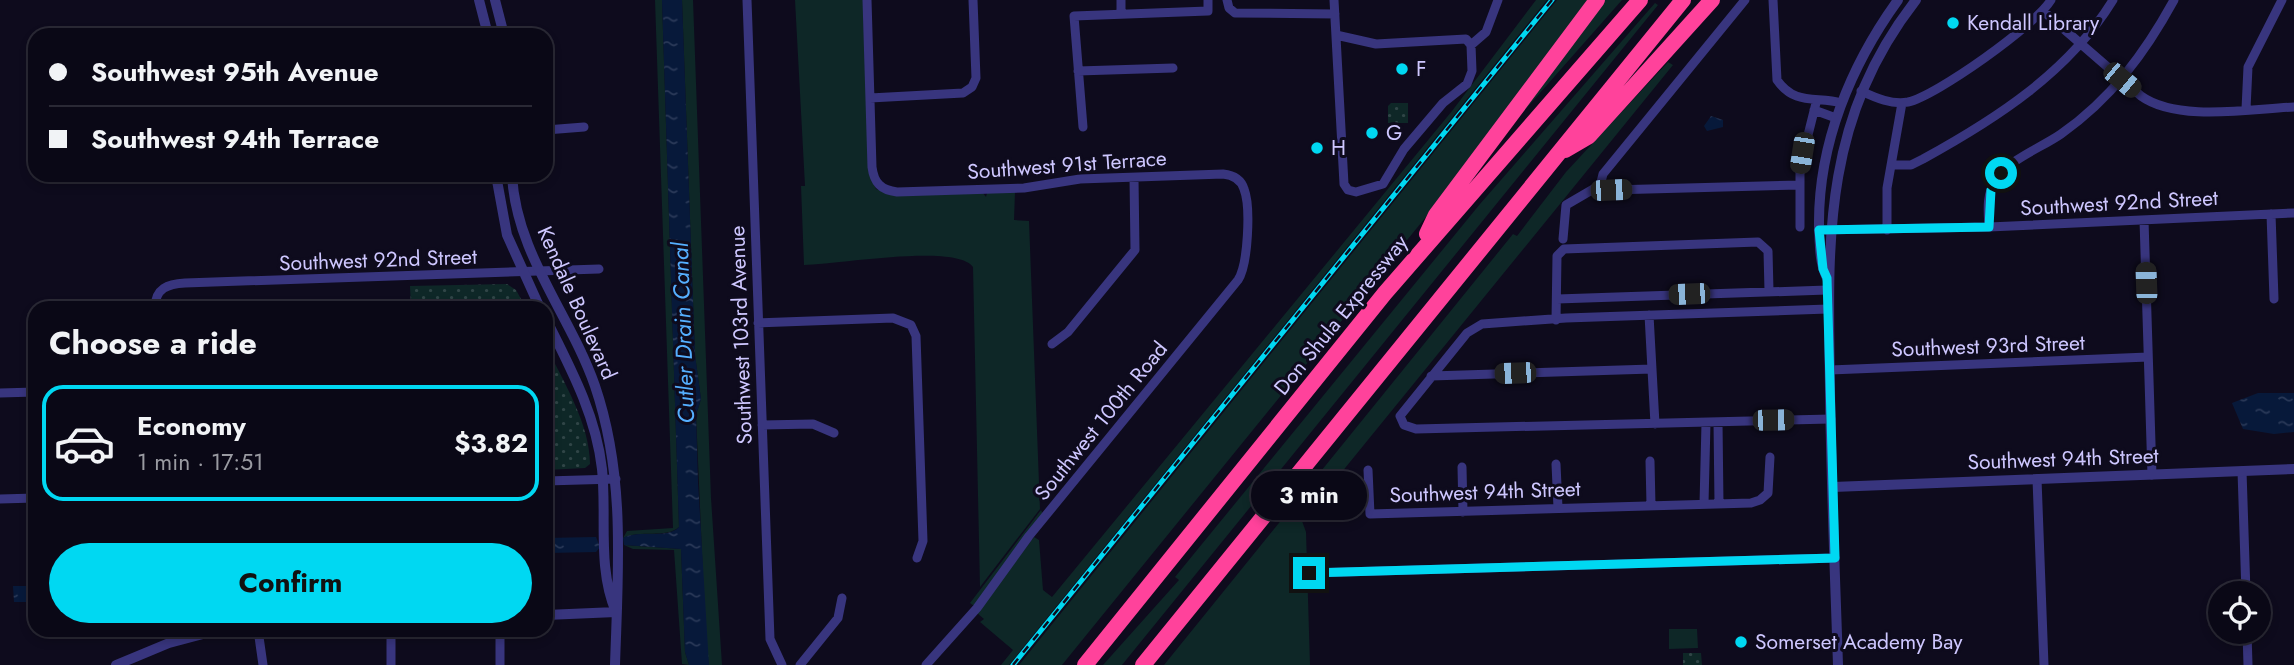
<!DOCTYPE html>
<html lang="en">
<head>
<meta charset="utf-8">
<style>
  body { margin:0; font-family:Jost,sans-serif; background:#13111f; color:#f1f3f6; height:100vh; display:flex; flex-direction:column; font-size:26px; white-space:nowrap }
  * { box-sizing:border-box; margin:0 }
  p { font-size:23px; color:#999aa1 }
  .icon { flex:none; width:38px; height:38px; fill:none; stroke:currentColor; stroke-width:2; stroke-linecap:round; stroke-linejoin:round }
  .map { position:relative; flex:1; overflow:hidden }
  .sheet { position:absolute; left:28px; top:301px; width:525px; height:336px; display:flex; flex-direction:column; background:#0a0816; border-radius:21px; box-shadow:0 4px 10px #0003,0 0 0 2px #2a2935 }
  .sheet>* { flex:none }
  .guide { position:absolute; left:28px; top:28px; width:525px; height:154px; border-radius:21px; box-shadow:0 4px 10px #0003,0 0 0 2px #2a2935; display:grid; align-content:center; height:154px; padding:0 21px; background:#0a0816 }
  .tools { position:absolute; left:2208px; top:581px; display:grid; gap:14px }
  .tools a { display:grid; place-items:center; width:63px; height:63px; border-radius:50%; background:#0a0816; box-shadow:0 4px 10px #0003,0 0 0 2px #2a2935; font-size:35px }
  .end { position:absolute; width:32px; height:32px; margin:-16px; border:9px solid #00d8f2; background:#111; box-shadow:0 0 0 4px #111 }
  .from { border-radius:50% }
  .bubble { position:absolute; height:49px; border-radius:24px; background:#0a0816; box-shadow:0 4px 10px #0003,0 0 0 2px #2a2935; font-size:23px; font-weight:700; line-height:49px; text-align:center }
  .car { position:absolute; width:21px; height:42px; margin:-21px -10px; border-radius:9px; box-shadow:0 0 5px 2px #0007; background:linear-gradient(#222 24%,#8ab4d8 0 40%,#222 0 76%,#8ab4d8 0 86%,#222 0) }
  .guide b { display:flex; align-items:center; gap:24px; height:66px; font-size:26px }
  .guide b+b { border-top:2px solid #2a2935 }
  .guide i { width:18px; height:18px; background:#f1f3f6 }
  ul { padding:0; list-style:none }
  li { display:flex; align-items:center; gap:21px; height:116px; margin:0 14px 10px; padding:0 7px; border:4px solid transparent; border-radius:21px }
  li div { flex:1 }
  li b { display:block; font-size:26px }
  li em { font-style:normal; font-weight:700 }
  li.selected { border-color:#00d8f2 }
  li>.icon { width:63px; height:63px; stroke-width:1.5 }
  h2 { padding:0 21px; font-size:32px; line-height:84px }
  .primary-button { display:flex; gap:14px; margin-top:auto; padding:14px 21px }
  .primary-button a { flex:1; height:80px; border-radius:42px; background:#00d8f2; color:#111; font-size:28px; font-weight:700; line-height:80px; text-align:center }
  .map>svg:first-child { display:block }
  .grass { fill:#0e2727 }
  .park { fill:url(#park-dots) }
  .water { fill:url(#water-ripples) }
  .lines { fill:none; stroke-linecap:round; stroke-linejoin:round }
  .minor { stroke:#38357e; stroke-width:9 }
  .tertiary { stroke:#38357e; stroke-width:10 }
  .motorway { stroke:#ff429b; stroke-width:16 }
  .rail-casing { stroke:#00d8f2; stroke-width:5 }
  .rail { stroke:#0e0b1d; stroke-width:2.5; stroke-dasharray:8; stroke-linecap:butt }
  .route { stroke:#00d8f2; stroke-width:9 }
  .poi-dot { fill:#00d8f2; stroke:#0e0b1d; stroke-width:2.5 }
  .labels { text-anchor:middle; stroke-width:6; stroke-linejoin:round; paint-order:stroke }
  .poi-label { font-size:21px; fill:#cec7ff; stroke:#0e0b1d; text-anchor:start }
  .street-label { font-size:21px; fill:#cec7ff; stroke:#0e0b1d }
  .water-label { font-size:23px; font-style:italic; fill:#55afff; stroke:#0e0b1d }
</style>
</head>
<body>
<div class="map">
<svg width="2294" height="665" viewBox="0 0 2294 665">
  <defs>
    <pattern id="park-dots" width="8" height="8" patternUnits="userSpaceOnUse" patternTransform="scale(1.75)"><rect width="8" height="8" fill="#0e2727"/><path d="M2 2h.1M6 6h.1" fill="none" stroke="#304547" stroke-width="1.8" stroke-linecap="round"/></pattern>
    <pattern id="water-ripples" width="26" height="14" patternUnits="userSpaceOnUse" patternTransform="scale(1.75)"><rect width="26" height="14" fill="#07193a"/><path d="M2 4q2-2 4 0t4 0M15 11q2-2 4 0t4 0" fill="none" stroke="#2a3958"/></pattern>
  </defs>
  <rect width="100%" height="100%" fill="#0e0b1d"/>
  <path class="grass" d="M655 0H662L679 527C666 539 640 529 623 538L627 531 673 528Z
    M682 0H693L711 498 722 665H709L706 646 696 415 701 399 695 355Z
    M795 0H863L869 171 876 189 896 196 983 193 986 197 987 193 1015 192 1014 220 1029 221 1040 509 980 587 973 267C956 243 835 265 804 265L801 186H805Z
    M1536 0H1547L1009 665H1001L1013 650 980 622 984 619 977 613 1034 537 1039 540 1043 590 1052 597 1452 111Z
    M1557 0H1591L1464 170 1062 665H1019Z
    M1601 0H1622L1502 136Z
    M1655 3 1658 5 1122 665H1103L1179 580 1175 577 1480 204Z
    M1668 62 1673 65 1302 521 1306 532 1310 665H1164L1513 234 1517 236 1566 172Z
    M1041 510 1043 514 974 606 970 603Z
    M624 545 681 549 685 652 689 665 682 664 674 550 633 549Z
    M1669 629H1697L1698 648 1669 649Z"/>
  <path class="park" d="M1391 103H1408V123H1388V106Z
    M507 284 516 290 526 308H411L410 286Z
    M546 346C563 381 590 424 590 464L585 468 546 470Z
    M1683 653H1701L1702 665H1683Z"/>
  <path class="water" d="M662 0H682L695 355 701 399 696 415 698 482 709 665H689L685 652 681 549 624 545 623 538C639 529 667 540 679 527Z
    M1711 116 1723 120V127L1707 131 1704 126Z
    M2258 393H2294V432L2274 434 2243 429 2232 403Z
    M596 537 600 547 596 552 546 553V538Z
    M35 586V602H14L13 586Z"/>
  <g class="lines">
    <path class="minor" d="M747 0 770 639 782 665
      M867 0 872 167C874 183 881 190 897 192L1024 188 1080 179 1223 174C1232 175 1241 179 1244 189 1251 207 1248 265 1238 280L1029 536 977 608 926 665
      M1121 0V14
      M1227 0 1229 8 1235 13 1335 14
      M1334 0 1344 184 1348 190 1356 192 1383 184 1404 149 1443 103 1467 84 1472 71 1471 45 1466 39 1376 44 1336 35
      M1745 0 1603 174 1601 182 1611 190 1799 185
      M1773 0 1777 80C1795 106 1817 96 1841 103
      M2043 11 2141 96C2177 122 2250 109 2294 107
      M1471 45 1486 32 1498 0
      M1078 71 1173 68
      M1861 91C1876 98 1892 105 1908 102 1936 96 2036 25 2051 0
      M870 98 963 93 972 87 976 78 973 0
      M2246 109 2248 67 2282 0
      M1814 110 1836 118
      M1083 127 1074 16 1208 11V0
      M546 130 584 127
      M1891 165H1911L1923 159C1996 119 2069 72 2113 0
      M2271 214 2274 299
      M2144 220 2152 475
      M1800 227V167L1816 103
      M1989 227C1988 211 1986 194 1996 180 2009 159 2041 148 2061 134 2111 99 2145 53 2174 0
      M1819 230 1989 227 2294 213
      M1887 230V188L1902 103
      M1563 239 1566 205 1602 184
      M1557 299 1827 290
      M155 308C155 288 168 284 185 283L599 269
      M1828 309 1566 318 1482 324 1467 333 1400 416 1404 425 1416 429 1831 419
      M1649 315 1655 424
      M1556 320 1557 256 1564 249 1758 242 1768 251 1769 291
      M758 323 893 318 911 325 916 336 923 541 917 558
      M1052 344 1068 332 1135 250 1134 178
      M1830 370 2148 357
      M1431 376 1652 369
      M0 393 35 392
      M1718 422 1719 504
      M762 425 813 424 834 433
      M1650 461 1651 505
      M1556 464 1558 508
      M1462 467 1463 512
      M1368 470 1370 514 1751 503 1760 500 1768 493 1770 457
      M2242 471 2246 593
      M2037 479 2044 665
      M546 481 616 479
      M0 499 35 498
      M1704 504 1706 423
      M1309 573 1835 558
      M258 630 263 665
      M391 630V665
      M500 630V665
      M2247 632 2248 665
      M800 665 838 618 842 598"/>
    <path class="tertiary" d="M479 0 488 35
      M495 0 504 35
      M496 175 507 235 540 308
      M512 175C516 254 570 314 595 386 626 477 618 571 615 665
      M1827 278C1819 262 1820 243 1819 226 1818 144 1851 65 1898 0
      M546 319C570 367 596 415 602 469 607 516 597 568 616 612
      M1833 487 2294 469
      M546 615 616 612
      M116 665 169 643 218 630
      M1838 665C1835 573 1831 481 1830 389 1828 244 1821 122 1916 0"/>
    <path class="motorway" d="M1565 150 1589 136 1712 0
      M1427 234 1436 215 1597 0
      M1085 665 1385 293 1640 0
      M1143 665 1683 0"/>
    <g class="rail-casing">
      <path id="rail" d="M1013 665 1552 0"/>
    </g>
    <use href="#rail" class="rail"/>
  </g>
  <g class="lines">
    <path class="route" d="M1309 573 1835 558 1827 278 1823 269 1819 230 1989 227 1991 190 2001 173"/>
  </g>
  <g class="poi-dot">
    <circle cx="1953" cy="23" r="7"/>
    <circle cx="1402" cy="69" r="7"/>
    <circle cx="1372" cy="133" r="7"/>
    <circle cx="1317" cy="148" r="7"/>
    <circle cx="1741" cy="642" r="7"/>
  </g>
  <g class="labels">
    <g class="poi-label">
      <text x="1967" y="30">Kendall Library</text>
      <text x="1416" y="76">F</text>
      <text x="1386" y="140">G</text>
      <text x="1331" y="155">H</text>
      <text x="1755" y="649">Somerset Academy Bay</text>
    </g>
    <g class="street-label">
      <text transform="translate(1067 165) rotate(-4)" y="7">Southwest 91st Terrace</text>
      <text transform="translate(2119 203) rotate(-3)" y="7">Southwest 92nd Street</text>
      <text transform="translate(378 260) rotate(-2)" y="7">Southwest 92nd Street</text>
      <text transform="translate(577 303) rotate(66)" y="7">Kendale Boulevard</text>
      <text transform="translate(1341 315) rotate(-51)" y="7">Don Shula Expressway</text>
      <text transform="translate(741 335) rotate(-92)" y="7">Southwest 103rd Avenue</text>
      <text transform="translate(1988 346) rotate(-2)" y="7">Southwest 93rd Street</text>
      <text transform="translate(1101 421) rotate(-51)" y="7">Southwest 100th Road</text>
      <text transform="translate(2063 459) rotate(-2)" y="7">Southwest 94th Street</text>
      <text transform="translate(1485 492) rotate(-2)" y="7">Southwest 94th Street</text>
    </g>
    <g class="water-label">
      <text transform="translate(683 333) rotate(-92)" y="8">Cutler Drain Canal</text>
    </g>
  </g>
</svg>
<div class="tools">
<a><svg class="icon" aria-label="locate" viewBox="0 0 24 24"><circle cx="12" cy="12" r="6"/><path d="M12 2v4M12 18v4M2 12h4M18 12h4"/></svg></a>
</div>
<i class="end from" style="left:2001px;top:173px"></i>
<i class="end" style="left:1309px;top:573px"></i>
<div class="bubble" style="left:1251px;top:471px;width:116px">3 min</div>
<i class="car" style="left:2122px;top:80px;rotate:130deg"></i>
<i class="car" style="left:1802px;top:153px;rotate:189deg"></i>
<i class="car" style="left:1611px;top:190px;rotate:88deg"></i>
<i class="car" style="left:2146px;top:283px;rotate:358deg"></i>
<i class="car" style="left:1689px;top:294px;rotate:268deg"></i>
<i class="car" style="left:1515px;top:373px;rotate:268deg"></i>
<i class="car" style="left:1773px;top:420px;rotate:89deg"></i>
<div class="guide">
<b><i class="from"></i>Southwest 95th Avenue</b>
<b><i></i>Southwest 94th Terrace</b>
</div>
<section class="sheet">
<h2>Choose a ride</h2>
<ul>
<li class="selected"><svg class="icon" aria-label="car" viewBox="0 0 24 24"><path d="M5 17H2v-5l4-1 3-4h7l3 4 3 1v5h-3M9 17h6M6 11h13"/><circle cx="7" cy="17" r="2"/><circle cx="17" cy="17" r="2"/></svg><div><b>Economy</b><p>1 min · 17:51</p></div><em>$3.82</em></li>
</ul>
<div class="primary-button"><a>Confirm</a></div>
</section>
</div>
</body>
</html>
